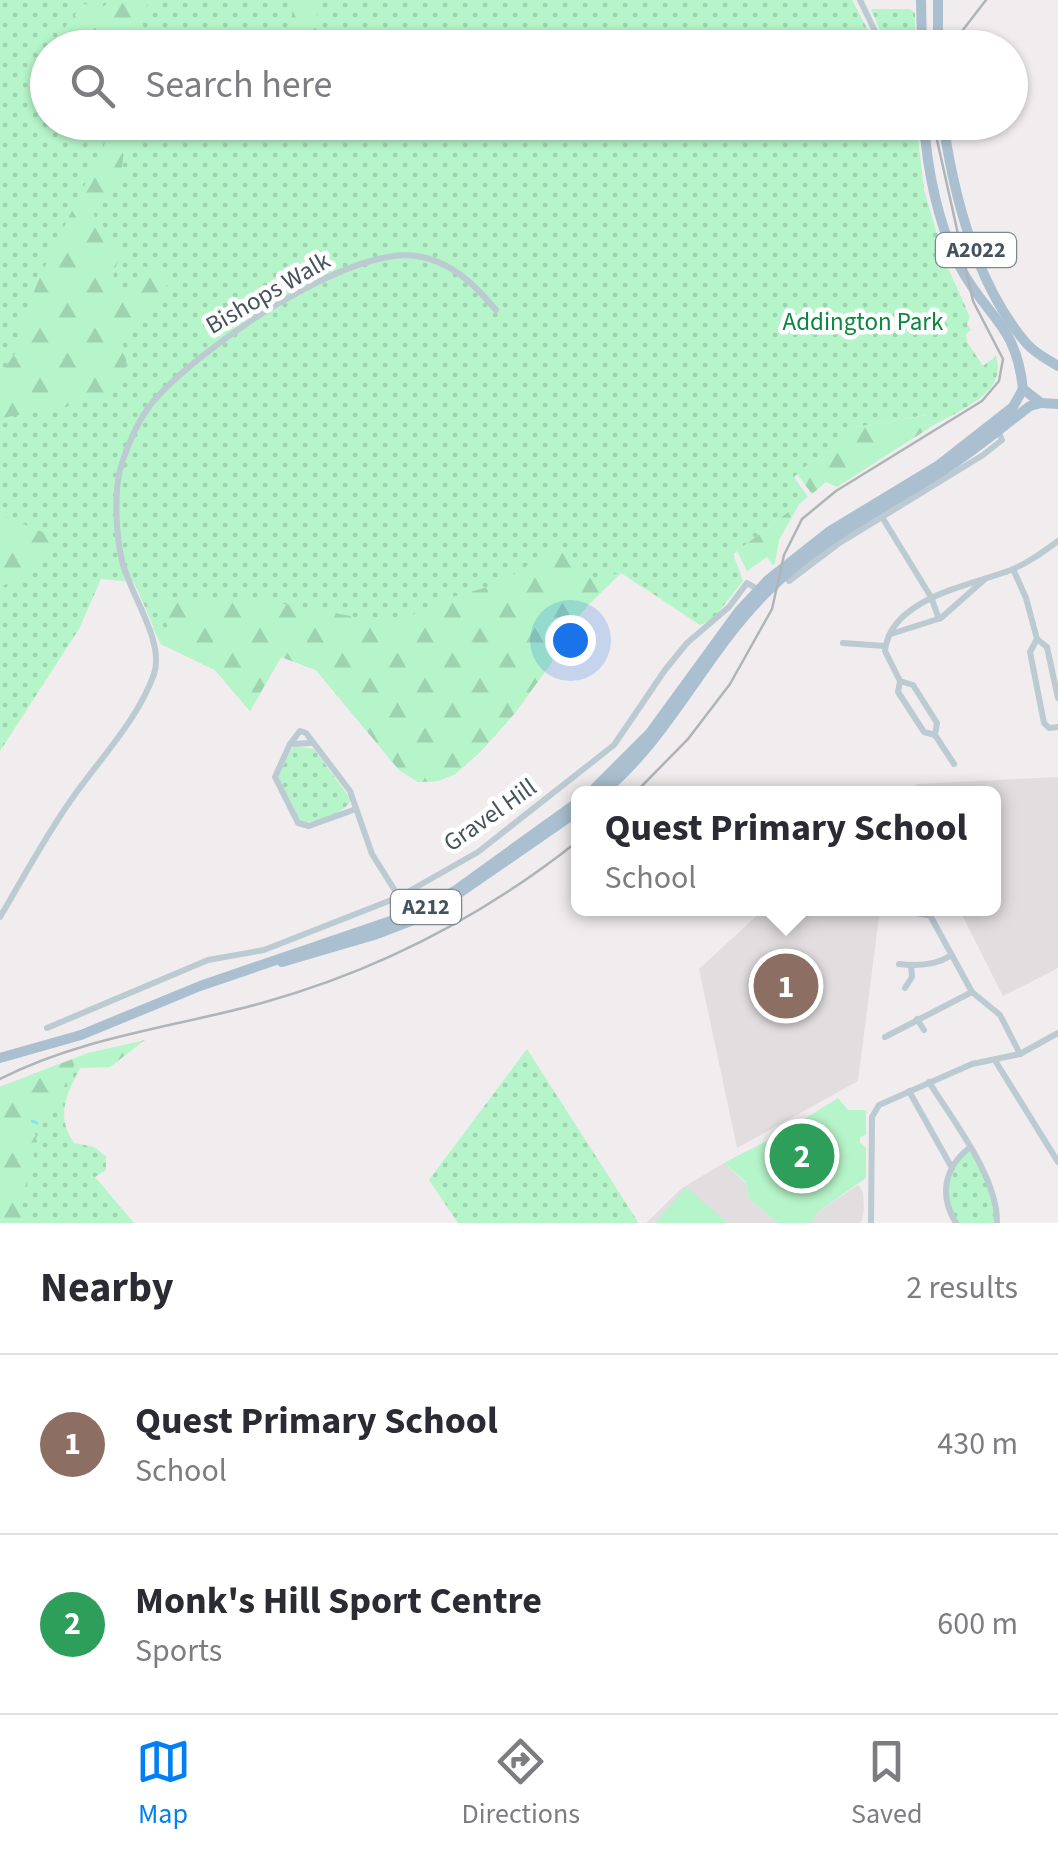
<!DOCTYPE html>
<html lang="en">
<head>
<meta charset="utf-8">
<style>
	:root { --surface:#fff; --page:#f2f2f3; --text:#2b2b33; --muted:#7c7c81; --line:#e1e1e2; --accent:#037ff4 }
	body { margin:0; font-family:"Source Sans 3",sans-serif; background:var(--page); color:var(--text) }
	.you { position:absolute; left:570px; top:640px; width:35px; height:35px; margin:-25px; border:8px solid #fff; border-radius:50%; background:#1a73e8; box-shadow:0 0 0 15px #1a73e833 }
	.badge { display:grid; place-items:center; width:65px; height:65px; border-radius:50%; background:var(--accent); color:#fff; font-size:32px; font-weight:700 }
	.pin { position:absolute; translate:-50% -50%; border:5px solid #fff; box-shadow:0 2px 10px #0006 }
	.popup { position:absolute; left:571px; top:786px; width:430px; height:130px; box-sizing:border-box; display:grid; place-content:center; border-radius:15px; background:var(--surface); filter:drop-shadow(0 2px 8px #0005); font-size:32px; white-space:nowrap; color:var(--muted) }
	.popup b { font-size:38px; color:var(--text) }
	.popup::after { content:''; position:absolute; left:50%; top:100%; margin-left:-20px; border:20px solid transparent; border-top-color:var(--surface) }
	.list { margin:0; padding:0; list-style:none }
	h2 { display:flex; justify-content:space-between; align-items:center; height:130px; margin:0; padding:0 40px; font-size:42px }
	h2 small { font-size:32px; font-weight:400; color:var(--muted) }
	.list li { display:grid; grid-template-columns:65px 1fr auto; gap:30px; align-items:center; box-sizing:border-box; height:180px; padding:0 40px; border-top:2px solid var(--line) }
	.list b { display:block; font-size:38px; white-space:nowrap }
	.list p { margin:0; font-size:32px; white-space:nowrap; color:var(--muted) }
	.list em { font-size:32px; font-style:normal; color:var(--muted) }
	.icon { flex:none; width:55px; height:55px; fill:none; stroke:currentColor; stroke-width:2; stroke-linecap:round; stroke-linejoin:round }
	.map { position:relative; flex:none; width:1058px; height:1223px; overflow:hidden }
	.search { position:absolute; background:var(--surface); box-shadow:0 2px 8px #0004; left:30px; right:30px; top:30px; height:110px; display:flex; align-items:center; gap:25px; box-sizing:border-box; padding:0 35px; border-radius:55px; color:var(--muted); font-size:38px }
	.sheet { height:490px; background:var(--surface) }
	nav { display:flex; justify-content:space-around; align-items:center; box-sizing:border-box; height:140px; border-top:2px solid var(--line); background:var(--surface); font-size:28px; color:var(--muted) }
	nav a { display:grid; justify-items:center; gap:5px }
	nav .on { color:var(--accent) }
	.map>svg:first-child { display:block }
	.education { fill:#e2dee0 }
	.grass { fill:url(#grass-dots) }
	.forest { fill:url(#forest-firs) }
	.pitch { fill:#b6f4c9 }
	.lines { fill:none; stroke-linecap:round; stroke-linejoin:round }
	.stream { stroke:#7ee6f6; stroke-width:2.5 }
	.minor { stroke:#bccad2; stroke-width:6 }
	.primary { stroke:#aac0d0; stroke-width:10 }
	.tram { stroke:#afb4b9; stroke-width:2.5 }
	.labels { text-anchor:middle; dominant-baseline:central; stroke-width:9; stroke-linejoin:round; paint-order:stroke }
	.shield { fill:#fff; stroke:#7c878e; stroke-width:2.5 }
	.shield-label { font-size:22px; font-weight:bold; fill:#44535d }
	.street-label { font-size:25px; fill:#44535d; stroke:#fff }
	.park-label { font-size:25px; fill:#0c8740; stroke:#fff }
</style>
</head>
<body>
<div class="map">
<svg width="1058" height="1223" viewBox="0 0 1058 1223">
	<defs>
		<pattern id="grass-dots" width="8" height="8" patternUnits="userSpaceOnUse" patternTransform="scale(2.5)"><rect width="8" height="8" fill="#b6f4c9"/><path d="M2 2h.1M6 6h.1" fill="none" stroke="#9ed3af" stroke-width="1.8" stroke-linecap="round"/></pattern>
		<pattern id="forest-firs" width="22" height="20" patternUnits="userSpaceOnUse" patternTransform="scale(2.5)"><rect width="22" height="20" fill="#b6f4c9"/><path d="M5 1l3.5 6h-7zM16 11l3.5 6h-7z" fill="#9ed3af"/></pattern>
	</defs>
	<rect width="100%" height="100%" fill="#f1edee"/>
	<!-- education -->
	<g class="education">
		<path d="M1058,777V968L1003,996L959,909L994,908V794L909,793L910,790L917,784Z"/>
		<path d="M764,909H880L858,1081L737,1148L699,969Z"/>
		<path d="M724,1163L746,1183L748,1198L778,1223H646L682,1188Z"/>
		<path d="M858,1185L863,1192L864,1209L861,1223H810L819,1211Z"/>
	</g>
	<!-- grass -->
	<g class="grass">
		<path d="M0,0H852L877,47L48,48V122L913,123L917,130L924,190L945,261L970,317L967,324L971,330L966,334L967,342L983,366L996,356C1008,393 961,409 934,425L926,415L857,427L834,450L818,456L794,477L808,497L733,554L743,581L713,619L700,625L621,573L588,605L572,625L550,665L514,714L480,752L455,774L438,781L418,782L399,770L316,670L281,657L250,711L215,670L161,644L134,582L101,579L79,629L0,751Z"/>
		<path d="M871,9H910L915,13V47H887Z"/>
		<path d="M296,746L314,749L349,797L350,802C342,814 314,825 300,821L278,777L292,748Z"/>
		<path d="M527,1049L638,1222L637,1223H458L429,1180Z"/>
		<path d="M72,1059L80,1068C67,1094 55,1115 74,1143L94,1147L106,1156V1170L95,1177L134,1223H0V1087Z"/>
		<path d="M969,1148L985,1174L997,1223H956C942,1190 945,1175 969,1148Z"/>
	</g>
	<!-- forest -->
	<g class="forest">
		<path d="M111,0H147V6L114,47H64L62,31L83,4L104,6Z"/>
		<path d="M295,0H316L318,34L322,47H270L289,29Z"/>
		<path d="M115,123H149L124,150L122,167L104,201L95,208L94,215L121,248L113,278L117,286L132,289L144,266L165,276L169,282L151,311L122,339C123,347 127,356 126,364C124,409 33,409 0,419V375L18,349L25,313L43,270Z"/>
		<path d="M927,415L934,425L837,487L826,482L812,494L797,474L818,456L834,450L857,427Z"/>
		<path d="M800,503L779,540L775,563L773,565L767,557L747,571L737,551Z"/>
		<path d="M0,517L9,518L59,539L41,561L0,588Z"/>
		<path d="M560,545C576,584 583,580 621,573L588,605L572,625L550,665L514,714L480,752L455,774L438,781L418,782L399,770L316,670L281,657L250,711L215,670L161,644L152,627L169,628L156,608L158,598L173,597L268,601L394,624L442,600L498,584Z"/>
		<path d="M145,1040L110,1067L80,1068L75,1063L57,1102L33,1125L37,1142L21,1203L28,1218L11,1221L0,1217V1087L88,1053Z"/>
	</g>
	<!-- pitch -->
	<g class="pitch">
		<path d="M838,1098L848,1110H866V1135L860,1137V1143L866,1148V1178L819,1211L810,1223H778L748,1198L746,1182L724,1163L782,1133Z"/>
		<path d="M686,1187L728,1223H655Z"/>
	</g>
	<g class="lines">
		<!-- stream -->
		<path class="stream" d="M32,1121L37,1123"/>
		<!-- minor -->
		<g class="minor">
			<path d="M860,0L883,48"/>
			<path d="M882,517L931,597L939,619"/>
			<path d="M1013,569L1026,598L1037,639L1047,647L1058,698"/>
			<path d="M789,581L838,544L983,455L1002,440L998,431"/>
			<path d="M891,634L941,618L985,579"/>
			<path d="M1037,639L1030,652L1044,723L1049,728L1058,727"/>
			<path d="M843,643L885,646"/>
			<path d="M900,681L913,685L937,723L935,735L924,732L898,692L900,681L885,651C890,598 972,585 1011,570C1028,563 1043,552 1058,541"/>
			<path d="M935,735L954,764"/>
			<path d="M312,743L290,744L275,777L298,823L309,826L356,809"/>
			<path d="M290,744L300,731L306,733L350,791L372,854L399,897"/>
			<path d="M926,908L972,992L1000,1015L1020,1054"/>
			<path d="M904,911L927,915"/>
			<path d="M0,917C23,878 45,837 71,800C98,761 138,720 154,674C165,642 130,594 122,561C116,535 114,495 120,470C127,446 136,423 152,403C196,350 348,245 417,256C451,261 475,285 496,310"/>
			<path d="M899,964C916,966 936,965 950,956"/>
			<path d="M905,988L912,977L911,965"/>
			<path d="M917,1019L924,1030"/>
			<path d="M47,1028L208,960L264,950L399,897L478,852L614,745L665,670L687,643L729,607L747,583L759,590"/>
			<path d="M885,1037L972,992"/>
			<path d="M996,1062L1058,1162"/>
			<path d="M929,1082C953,1121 998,1177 997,1223"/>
			<path d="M909,1091L952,1168"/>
			<path d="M871,1223L872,1117L879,1105L972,1064L1020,1054L1058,1033"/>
			<path d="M956,1223C939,1196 944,1168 969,1148"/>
		</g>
		<!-- primary -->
		<g class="primary">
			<path d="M921,0L922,48"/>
			<path d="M938,48V0"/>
			<path d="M924,122C927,169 938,225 960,267C987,318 1016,323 1023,389L1041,403L1058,404"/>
			<path d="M943,122C954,197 976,285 1027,344C1036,354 1047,359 1058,366"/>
			<path d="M589,794L650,733L739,611L768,580L830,531L939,465L1013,407L1023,389"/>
			<path d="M601,794C672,735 704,654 767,592C818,541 883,509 944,470C974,451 1001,428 1030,406L1041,403"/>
			<path d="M282,962L374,935L429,914L578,811"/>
			<path d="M0,1058L81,1035L200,986L417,912L456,890L578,802"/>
		</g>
		<!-- tram -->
		<g class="tram">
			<path d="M949,48L986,0"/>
			<path d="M634,794L688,739L730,684L772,609L784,555L802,519L836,491L982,401L999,381L1003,359L973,301L933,122"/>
			<path d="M0,1079C82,1037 175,1027 262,1003C377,971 485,915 578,841"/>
		</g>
	</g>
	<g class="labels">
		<!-- shield labels -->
		<g class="shield">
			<rect x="936" y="233" width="80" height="34" rx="8"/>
			<rect x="391" y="890" width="70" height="34" rx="8"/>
		</g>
		<g class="shield-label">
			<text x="976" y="250">A2022</text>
			<text x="426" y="907">A212</text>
		</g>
		<!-- street labels -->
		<g class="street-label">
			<text transform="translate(268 293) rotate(-30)">Bishops Walk</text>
			<text transform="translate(490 815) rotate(-35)">Gravel Hill</text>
		</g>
		<!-- park labels -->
		<g class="park-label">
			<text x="863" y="322">Addington Park</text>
		</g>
	</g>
</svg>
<div class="you"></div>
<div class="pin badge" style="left:786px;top:986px;background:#8d6e63">1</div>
<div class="popup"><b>Quest Primary School</b>School</div>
<div class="pin badge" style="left:802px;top:1156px;background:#2e9e5b">2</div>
<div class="search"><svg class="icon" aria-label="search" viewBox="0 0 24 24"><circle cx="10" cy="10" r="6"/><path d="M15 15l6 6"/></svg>Search here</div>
</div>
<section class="sheet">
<h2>Nearby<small>2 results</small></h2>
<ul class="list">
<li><span class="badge" style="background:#8d6e63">1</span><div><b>Quest Primary School</b><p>School</p></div><em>430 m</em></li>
<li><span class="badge" style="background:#2e9e5b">2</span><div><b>Monk's Hill Sport Centre</b><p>Sports</p></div><em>600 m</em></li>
</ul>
</section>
<nav>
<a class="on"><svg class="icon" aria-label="map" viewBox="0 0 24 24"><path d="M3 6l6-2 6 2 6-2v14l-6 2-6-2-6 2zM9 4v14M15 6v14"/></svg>Map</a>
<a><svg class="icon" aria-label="directions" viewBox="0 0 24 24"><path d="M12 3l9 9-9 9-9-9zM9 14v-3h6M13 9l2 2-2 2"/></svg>Directions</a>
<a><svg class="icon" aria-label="saved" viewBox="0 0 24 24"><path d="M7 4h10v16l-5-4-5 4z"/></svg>Saved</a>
</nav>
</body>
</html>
